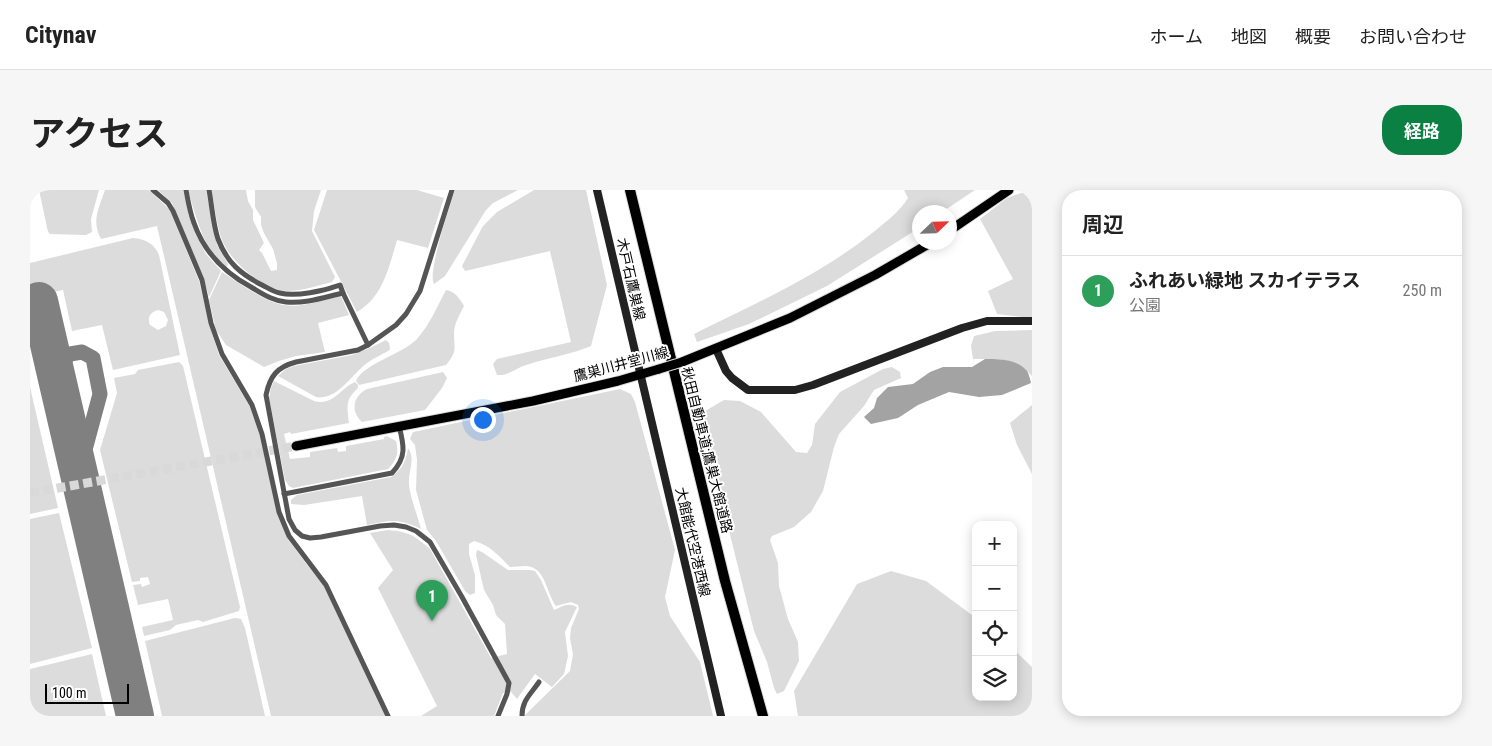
<!DOCTYPE html>
<html lang="ja">
<head>
<meta charset="utf-8">
<style>
	:root { --surface:#fff; --page:#f6f6f6; --text:#222; --muted:#767676; --line:#e0e0e0; --accent:#0b8043 }
	body { margin:0; font-family:"Roboto Condensed","Noto Sans JP",sans-serif; background:var(--page); color:var(--text) }
	.controls { position:absolute; right:15px; bottom:15px; display:grid; overflow:hidden; border-radius:10px; box-shadow:0 2px 12px #0003 }
	.controls button { width:45px; height:45px; display:grid; place-items:center; padding:0; border:0; border-bottom:1px solid var(--line); background:var(--surface); color:var(--text); font:25px sans-serif }
	.compass { position:absolute; left:882px; top:15px; width:45px; height:45px; border-radius:50%; background:var(--surface); box-shadow:0 2px 12px #0003; rotate:67deg }
	.scale { position:absolute; left:15px; bottom:12px; width:84px; box-sizing:border-box; padding-left:5px; border:2px solid #000; border-top:0; font-size:14px; line-height:18px; white-space:nowrap; color:#000; -webkit-text-stroke:4px #fff; paint-order:stroke }
	.you { position:absolute; left:452px; top:229px; width:18px; height:18px; margin:-12px; border:4px solid #fff; border-radius:50%; background:#1a73e8; box-shadow:0 0 0 8px #1a73e833 }
	.badge { display:grid; place-items:center; width:32px; height:32px; border-radius:50%; background:var(--accent); color:#fff; font-size:16px; font-weight:700 }
	.pin { position:absolute; translate:-50% -41px; filter:drop-shadow(0 1px 2px #0008) }
	.pin::after { content:''; position:absolute; top:26px; width:18px; height:15px; background:inherit; clip-path:polygon(0 0,100% 0,50% 100%) }
	.list { margin:0; padding:0; list-style:none }
	h2 { display:flex; justify-content:space-between; align-items:center; height:65px; margin:0; padding:0 20px; font-size:21px }
	h2 small { font-size:16px; font-weight:400; color:var(--muted) }
	.list li { display:grid; grid-template-columns:32px 1fr auto; gap:15px; align-items:center; box-sizing:border-box; height:70px; padding:0 20px; border-top:1px solid var(--line) }
	.list b { display:block; font-size:19px; white-space:nowrap }
	.list p { margin:0; font-size:16px; white-space:nowrap; color:var(--muted) }
	.list em { font-size:16px; font-style:normal; color:var(--muted) }
	.icon { flex:none; width:28px; height:28px; fill:none; stroke:currentColor; stroke-width:2; stroke-linecap:round; stroke-linejoin:round }
	.map { position:relative; flex:none; width:1002px; height:526px; overflow:hidden; border-radius:20px }
	header { display:flex; align-items:center; gap:30px; box-sizing:border-box; height:70px; padding:0 25px; background:var(--surface); border-bottom:1px solid var(--line) }
	header strong { font-size:24px }
	nav { display:flex; gap:28px; margin-inline-start:auto; font-size:18px }
	.intro { display:flex; align-items:center; justify-content:space-between; box-sizing:border-box; height:120px; padding:0 30px }
	h1 { margin:0; font-size:35px }
	.button { padding:12px 22px; border-radius:20px; background:var(--accent); color:#fff; font-size:18px; font-weight:700 }
	main { display:flex; gap:30px; padding:0 30px }
	aside { flex:1; background:var(--surface); border-radius:20px; box-shadow:0 2px 12px #0003 }
	.map>svg:first-child { display:block }
	.green { fill:#dcdcdc; fill-rule:evenodd }
	.water { fill:#a3a3a3 }
	.lines { fill:none; stroke-linecap:round; stroke-linejoin:round }
	.taxiway { stroke:#808080; stroke-width:15 }
	.runway { stroke:#808080; stroke-width:38 }
	.primary-tunnel { stroke:#d9d9d9; stroke-width:9; stroke-dasharray:9 4.5; stroke-linecap:butt }
	.primary-casing { stroke:#dbdbdb; stroke-width:11 }
	.highway-casing { stroke:#dbdbdb; stroke-width:12 }
	.street { stroke:#555; stroke-width:5 }
	.secondary { stroke:#222; stroke-width:8 }
	.primary { stroke:#000; stroke-width:9 }
	.highway { stroke:#000; stroke-width:10 }
	.primary-bridge-casing { stroke:#dbdbdb; stroke-width:11; stroke-linecap:butt }
	.primary-bridge { stroke:#000; stroke-width:9 }
	.labels { text-anchor:middle; dominant-baseline:central; stroke-width:4; stroke-linejoin:round; paint-order:stroke }
	.street-label { font-size:14px; fill:#000; stroke:#fff }
</style>
</head>
<body>
<header>
<strong>Citynav</strong>
<nav><a>ホーム</a><a>地図</a><a>概要</a><a>お問い合わせ</a></nav>
</header>
<div class="intro"><h1>アクセス</h1><a class="button">経路</a></div>
<main>
<div class="map">
<svg width="1002" height="526" viewBox="0 0 1002 526">
	<rect width="100%" height="100%" fill="#fff"/>
	<!-- green -->
	<g class="green">
		<path d="M9,0H69L61,29L62,42L56,45L20,44L18,42Z"/>
		<path d="M75,0H119L140,20L169,91L181,140L189,165L220,217L230,245L258,349L277,375L293,394L312,432L356,526H241L127,36L71,49C61,31 69,18 75,0Z"/>
		<path d="M128,0H153L165,43L176,64L191,81L179,107L174,89L142,13Z"/>
		<path d="M158,0H176L187,55L198,74L197,77C176,69 164,20 158,0Z"/>
		<path d="M181,0H216L218,11L223,20V30L234,53L229,60L232,63L241,81L247,80V73L243,59L234,43L231,35V27L225,17V0H291L284,21L282,41L305,87L302,92C287,96 272,101 256,101C233,100 200,71 192,50C186,34 185,16 181,0Z"/>
		<path d="M297,0H387L414,8L398,58L367,50C359,77 353,107 327,122L284,40Z"/>
		<path d="M425,0H488L463,13L456,20L415,86L404,94C397,83 420,16 425,0Z"/>
		<path d="M504,0H556L577,95L561,156C540,165 517,168 496,175C486,178 478,186 467,185L463,174L467,169L541,152L520,61L435,81L432,76L453,36L467,22Z"/>
		<path d="M874,0H945L912,22H889V38L797,96L719,134L667,152L664,144C727,113 792,84 846,40C858,30 869,22 878,8Z"/>
		<path d="M994,2L1002,12V128L967,124L958,101L983,89L950,29L977,8Z"/>
		<path d="M103,48C115,49 124,53 129,65L150,165L83,180L72,135L42,141L33,100L0,107V73ZM128,120L134,122L138,130L136,136L128,140L120,135C117,128 120,122 128,120Z"/>
		<path d="M192,82C208,92 236,113 254,115C273,118 293,110 311,106L319,125L288,133L295,162L266,166L249,171L234,177L196,155L186,140L179,110Z"/>
		<path d="M416,100C425,101 430,109 434,116C430,124 425,132 424,142C424,158 428,161 416,175L329,195L326,191C333,174 372,164 386,150C399,136 407,117 416,100Z"/>
		<path d="M1002,140V186L998,182L971,169H943L941,156L944,146L965,141Z"/>
		<path d="M356,150L359,153L360,159L358,161C351,165 344,168 337,173C322,184 307,211 286,207L248,186L256,179L264,176L322,165L340,158Z"/>
		<path d="M149,172L153,176L210,417L209,421L173,432L168,430L146,435L140,440L114,446L112,437L143,430L138,409L108,415L103,395L111,394L112,397L120,394L118,387L110,388V391L102,392L70,260L87,203L84,188L105,184L108,180Z"/>
		<path d="M862,177L870,182L871,188L844,200L834,216L809,244L804,257L793,301L781,322L764,337L742,346L740,350L748,373L749,396L758,429L768,452L769,471L754,501L747,504L744,498L737,472L724,441L670,224L694,210L710,211L731,222L766,262L777,263L782,255L785,234L810,202L853,179Z"/>
		<path d="M413,182L417,188L412,198L395,220L332,232C320,221 323,206 337,199Z"/>
		<path d="M244,191L284,211C304,216 309,199 325,192L328,195V198C315,210 317,216 319,233L261,244L260,242L254,244L260,269L280,267V262L307,258L308,262L316,261V256L354,249V247L357,246L366,251C369,263 367,270 358,279L263,298L259,296L255,290L239,208L241,198Z"/>
		<path d="M0,197L28,318L0,324Z"/>
		<path d="M590,199L601,204L605,212L645,360L635,407L640,426L670,472L683,526H494L540,481L543,464L540,448L541,438L549,419L548,415L541,412L526,416C516,403 516,377 496,376C491,376 485,377 480,377C469,366 460,355 444,351L439,354V364L445,385V403L440,405L435,401L406,351L397,340L386,300L387,270L385,255L380,249L383,242Z"/>
		<path d="M1002,215V284L987,255L980,233Z"/>
		<path d="M378,258C386,268 378,282 379,293C379,304 388,327 391,339C368,328 361,330 337,335L332,306L274,315L261,314V310L267,305L361,287C372,280 376,271 378,258Z"/>
		<path d="M29,323L62,458L0,474V329Z"/>
		<path d="M358,340C379,342 384,345 400,359L461,468L477,464L475,434L466,425L463,415L454,400L446,365L447,360L452,362L478,380H500L505,381L511,390L524,420C532,416 538,412 547,417L535,442L538,466L534,484L522,497L505,484L487,509L481,502L473,503L464,526H391L407,516L348,398L363,380L340,343Z"/>
		<path d="M861,381L896,391L946,428V507H983V459L1002,477V526H768L764,501L827,394Z"/>
		<path d="M205,428L211,429L215,438L235,526H132L115,451Z"/>
		<path d="M62,464L76,526H0V479Z"/>
	</g>
	<!-- water -->
	<path class="water" d="M955,169C969,169 987,169 997,181C999,184 1000,189 1001,193L972,205L949,207L919,202L888,215L868,228L841,234L834,227L844,218L847,208L858,197L883,194L900,182L913,177H942Z"/>
	<g class="lines">
		<!-- taxiway -->
		<path class="taxiway" d="M27,185L31,173L40,164L52,162L63,168L70,204L49,282"/>
		<!-- runway -->
		<path class="runway" d="M9,111L105,526"/>
		<!-- primary-tunnel -->
		<path class="primary-tunnel" d="M0,303L266,256"/>
		<defs>
			<g id="primary">
				<path d="M919,41L979,0"/>
				<path d="M652,172L760,128L845,85L902,52"/>
				<path d="M266,256L503,211L588,191L629,179"/>
			</g>
			<path id="highway" d="M600,0L695,391L733,526"/>
		</defs>
		<!-- primary casing -->
		<use href="#primary" class="primary-casing"/>
		<!-- highway casing -->
		<use href="#highway" class="highway-casing"/>
		<!-- street -->
		<g class="street">
			<path d="M123,0L138,13L143,21L172,90L181,133L192,164L222,215L232,244L249,322L259,346L296,395L358,526"/>
			<path d="M156,0C158,11 160,23 164,33C174,62 195,83 221,97C233,104 243,111 256,112C275,114 295,107 313,103L338,155"/>
			<path d="M179,0C182,16 183,34 188,49C197,73 211,84 232,95C238,98 244,102 250,103C266,107 294,101 310,95L313,103"/>
			<path d="M422,0L390,101L376,124L366,135L338,155L328,160L266,172C247,177 240,186 236,205L259,329L265,340L272,346L280,348L291,347L350,336L364,335L376,337L386,341L400,352L432,407L479,493L477,504L468,526"/>
			<path d="M254,304L362,283C377,267 374,255 369,236"/>
			<path d="M492,526C492,510 501,504 509,492"/>
		</g>
		<!-- secondary -->
		<g class="secondary">
			<path d="M567,0L691,526"/>
			<path d="M686,159L696,181L702,188L718,200H765L783,195L932,138L957,131H1002"/>
		</g>
		<!-- primary -->
		<use href="#primary" class="primary"/>
		<!-- highway -->
		<use href="#highway" class="highway"/>
		<defs>
			<path id="primary-bridge" d="M629,179L652,172"/>
		</defs>
		<!-- primary-bridge casing -->
		<use href="#primary-bridge" class="primary-bridge-casing"/>
		<!-- primary-bridge -->
		<use href="#primary-bridge" class="primary-bridge"/>
	</g>
	<g class="labels">
		<!-- street labels -->
		<g class="street-label">
			<text transform="translate(601 89) rotate(77)">木戸石鷹巣線</text>
			<text transform="translate(591 174) rotate(-15)">鷹巣川井堂川線</text>
			<text transform="translate(677 260) rotate(76)">秋田自動車道;鷹巣大館道路</text>
			<text transform="translate(663 352) rotate(77)">大館能代空港西線</text>
		</g>
	</g>
</svg>
<div class="controls">
<button>+</button>
<button>−</button>
<button><svg class="icon" aria-label="locate" viewBox="0 0 24 24"><circle cx="12" cy="12" r="6"/><path d="M12 2v4M12 18v4M2 12h4M18 12h4"/></svg></button>
<button><svg class="icon" aria-label="layers" viewBox="0 0 24 24"><path d="M12 4l9 5-9 5-9-5zM3 14l9 5 9-5"/></svg></button>
</div>
<svg class="compass" viewBox="-18 -18 36 36"><path d="M0-13l5 13h-10z" fill="#e53935"/><path d="M0 13l5-13h-10z" fill="#767676"/></svg>
<div class="scale">100 m</div>
<div class="you"></div>
<div class="pin badge" style="left:402px;top:431px;background:#2e9e5b">1</div>
</div>
<aside>
<h2>周辺<small></small></h2>
<ul class="list">
<li><span class="badge" style="background:#2e9e5b">1</span><div><b>ふれあい緑地 スカイテラス</b><p>公園</p></div><em>250 m</em></li>
</ul>
</aside>
</main>
</body>
</html>
